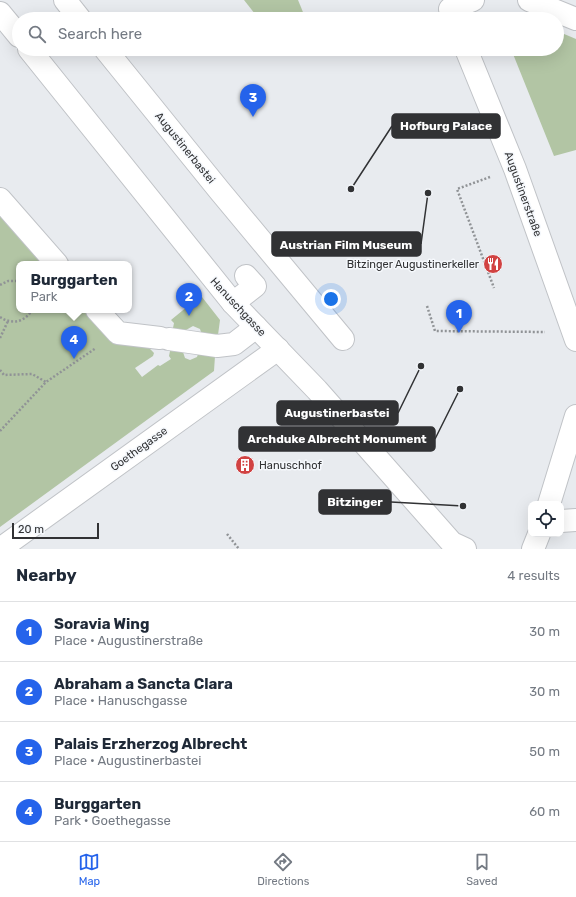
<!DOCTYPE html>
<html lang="en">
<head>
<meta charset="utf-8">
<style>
	:root { --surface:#fff; --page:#f6f6f7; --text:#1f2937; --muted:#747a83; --line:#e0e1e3; --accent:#2563eb }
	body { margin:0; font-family:Rubik,sans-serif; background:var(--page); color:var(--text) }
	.controls { position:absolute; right:12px; bottom:12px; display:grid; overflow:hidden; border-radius:8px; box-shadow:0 4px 16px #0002 }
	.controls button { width:36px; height:36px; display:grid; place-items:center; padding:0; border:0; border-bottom:1px solid var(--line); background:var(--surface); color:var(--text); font:20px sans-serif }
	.scale { position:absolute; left:12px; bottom:10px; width:87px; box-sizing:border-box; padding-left:4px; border:2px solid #313234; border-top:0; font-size:11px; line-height:14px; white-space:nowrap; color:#313234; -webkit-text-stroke:3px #f5f8fc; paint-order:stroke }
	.you { position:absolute; left:331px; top:299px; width:14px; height:14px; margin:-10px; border:3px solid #fff; border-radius:50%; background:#1a73e8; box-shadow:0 0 0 6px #1a73e833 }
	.badge { display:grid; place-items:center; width:26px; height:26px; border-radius:50%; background:var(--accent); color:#fff; font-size:13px; font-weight:700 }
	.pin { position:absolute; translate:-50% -33px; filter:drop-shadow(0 1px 2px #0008) }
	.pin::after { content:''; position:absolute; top:21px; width:14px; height:12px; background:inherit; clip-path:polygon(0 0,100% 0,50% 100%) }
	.popup { position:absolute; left:16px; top:261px; width:116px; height:52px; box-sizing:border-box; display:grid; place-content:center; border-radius:8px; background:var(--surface); filter:drop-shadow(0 1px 3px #0005); font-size:13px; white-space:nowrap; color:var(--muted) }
	.popup b { font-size:15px; color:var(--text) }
	.popup::after { content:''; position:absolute; left:50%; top:100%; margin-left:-8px; border:8px solid transparent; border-top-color:var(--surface) }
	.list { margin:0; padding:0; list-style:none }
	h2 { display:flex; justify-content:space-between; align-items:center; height:52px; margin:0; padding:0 16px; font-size:17px }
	h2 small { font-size:13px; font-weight:400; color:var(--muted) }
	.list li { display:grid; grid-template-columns:26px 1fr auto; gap:12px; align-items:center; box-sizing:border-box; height:60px; padding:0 16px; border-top:1px solid var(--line) }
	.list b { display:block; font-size:15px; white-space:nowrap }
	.list p { margin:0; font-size:13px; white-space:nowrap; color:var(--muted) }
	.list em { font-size:13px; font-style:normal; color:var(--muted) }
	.icon { flex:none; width:22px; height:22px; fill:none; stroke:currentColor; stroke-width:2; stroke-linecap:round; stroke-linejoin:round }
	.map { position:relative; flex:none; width:576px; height:549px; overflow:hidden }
	.search { position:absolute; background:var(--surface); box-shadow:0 4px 16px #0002; left:12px; right:12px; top:12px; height:44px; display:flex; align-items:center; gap:10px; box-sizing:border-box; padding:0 14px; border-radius:22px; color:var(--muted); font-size:15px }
	.sheet { height:292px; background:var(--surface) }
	nav { display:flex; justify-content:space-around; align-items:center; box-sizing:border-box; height:56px; border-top:1px solid var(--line); background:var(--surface); font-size:11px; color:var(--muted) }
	nav a { display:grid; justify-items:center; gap:2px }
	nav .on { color:var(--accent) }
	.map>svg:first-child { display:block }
	.green { fill:#b2c5a4 }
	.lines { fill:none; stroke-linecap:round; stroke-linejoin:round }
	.minor-casing { stroke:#c0c3c7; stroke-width:24 }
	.path { stroke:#909396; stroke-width:2.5; stroke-dasharray:2 2; stroke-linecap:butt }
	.minor { stroke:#fff; stroke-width:22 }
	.labels { text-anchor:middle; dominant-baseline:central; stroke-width:3; stroke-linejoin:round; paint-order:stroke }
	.street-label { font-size:11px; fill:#313234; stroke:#f5f8fc }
	.poi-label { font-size:11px; fill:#313234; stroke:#f5f8fc; text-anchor:end }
	.leader { fill:none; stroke:#313234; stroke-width:1.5 }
	.callout-dot { fill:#313234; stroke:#f5f8fc; stroke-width:1.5 }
	.callout { fill:#313234; stroke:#313234; stroke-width:1.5 }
	.callout-label { font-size:12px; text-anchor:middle; font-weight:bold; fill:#fff }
</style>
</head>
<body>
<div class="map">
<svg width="576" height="549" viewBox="0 0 576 549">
	<rect width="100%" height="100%" fill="#e8ebef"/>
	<!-- green -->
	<g class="green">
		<path d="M244,0H298L305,17L302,19H259Z"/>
		<path d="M557,31L576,39V150L554,156L511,49H557Z"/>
		<path d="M0,192L68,264H19V310H112L154,353L153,356L135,368L142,377L158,365L160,366L171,359L169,356L170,351L183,352L185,358L190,360L197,357L198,354L215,356L214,371L0,527Z"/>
		<path d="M199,297H202L220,320L218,335L201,332L200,329L193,326L186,330L173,328L174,323L171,320Z"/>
	</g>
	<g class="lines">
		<defs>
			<g id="minor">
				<path d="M65,0L80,19"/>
				<path d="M529,0L576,19"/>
				<path d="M450,9L473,0"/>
				<path d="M0,13L19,36"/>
				<path d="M29,49L233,303L317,390L452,543L465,549"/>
				<path d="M105,49L219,190L343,339"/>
				<path d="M466,49L515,169L576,340"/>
				<path d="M0,199L57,264"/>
				<path d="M233,303L255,286L246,276"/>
				<path d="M97,310L118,333L160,338"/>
				<path d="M169,339L217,346L234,344L256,327"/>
				<path d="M549,504L576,416"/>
				<path d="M561,521L576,520"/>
				<path d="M0,549L278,349"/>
				<path d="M533,549L539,534"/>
			</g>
		</defs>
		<!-- minor casing -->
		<use href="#minor" class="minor-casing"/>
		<!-- path -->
		<g class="path">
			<path d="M490,177L457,189L494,288"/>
			<path d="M0,285L8,281H19"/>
			<path d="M427,306L435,331L545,332"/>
			<path d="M0,317C12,325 25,322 32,310"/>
			<path d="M0,338L8,321"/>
			<path d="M0,370L4,375L32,374L46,382"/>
			<path d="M0,431L46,382L96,348"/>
			<path d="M227,534L239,549"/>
		</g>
		<!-- minor -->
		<use href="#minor" class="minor"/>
	</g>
	<!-- icons -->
	<defs>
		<symbol id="restaurant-disc" viewBox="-11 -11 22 22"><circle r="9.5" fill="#d14242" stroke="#f5f8fc"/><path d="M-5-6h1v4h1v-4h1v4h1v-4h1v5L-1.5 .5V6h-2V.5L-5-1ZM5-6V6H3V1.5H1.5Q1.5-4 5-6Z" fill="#fff"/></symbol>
		<symbol id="building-disc" viewBox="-11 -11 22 22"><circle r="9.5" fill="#d14242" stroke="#f5f8fc"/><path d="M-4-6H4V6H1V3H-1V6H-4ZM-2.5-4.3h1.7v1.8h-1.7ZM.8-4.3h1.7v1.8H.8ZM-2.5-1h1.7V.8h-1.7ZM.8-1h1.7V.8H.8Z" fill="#fff"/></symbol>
	</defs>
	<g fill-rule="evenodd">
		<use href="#restaurant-disc" x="482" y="253" width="22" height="22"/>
		<use href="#building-disc" x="234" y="454" width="22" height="22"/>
	</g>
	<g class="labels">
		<!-- street labels -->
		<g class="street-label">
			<text transform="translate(185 148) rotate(51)">Augustinerbastei</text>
			<text transform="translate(523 194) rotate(70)">Augustinerstraße</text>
			<text transform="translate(238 307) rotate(47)">Hanuschgasse</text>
			<text transform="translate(139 449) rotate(-36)">Goethegasse</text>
		</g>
		<!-- poi labels -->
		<g class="poi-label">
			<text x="479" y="264">Bitzinger Augustinerkeller</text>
			<text x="259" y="465" text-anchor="start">Hanuschhof</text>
		</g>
	</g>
	<!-- callouts -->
	<path class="leader" d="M351 189L392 126M428 193L421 244M421 366L398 413M460 389L435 439M463 506L391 502"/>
	<g class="callout-dot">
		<circle cx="351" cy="189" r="4"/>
		<circle cx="428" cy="193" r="4"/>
		<circle cx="421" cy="366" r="4"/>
		<circle cx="460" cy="389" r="4"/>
		<circle cx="463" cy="506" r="4"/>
	</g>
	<g class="callout">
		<rect x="392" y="114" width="108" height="24" rx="4"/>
		<rect x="272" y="232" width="149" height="24" rx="4"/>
		<rect x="277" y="401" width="121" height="24" rx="4"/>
		<rect x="239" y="427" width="196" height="24" rx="4"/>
		<rect x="319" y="490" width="72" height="24" rx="4"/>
	</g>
	<g class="callout-label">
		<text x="446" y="130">Hofburg Palace</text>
		<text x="346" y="249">Austrian Film Museum</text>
		<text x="337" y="417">Augustinerbastei</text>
		<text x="337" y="443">Archduke Albrecht Monument</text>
		<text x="355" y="506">Bitzinger</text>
	</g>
</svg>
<div class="controls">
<button><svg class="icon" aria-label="locate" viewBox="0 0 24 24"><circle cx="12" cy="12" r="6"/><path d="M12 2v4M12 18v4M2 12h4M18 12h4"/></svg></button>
</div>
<div class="scale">20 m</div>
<div class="you"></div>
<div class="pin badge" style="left:459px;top:333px">1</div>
<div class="pin badge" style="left:189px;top:316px">2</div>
<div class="pin badge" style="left:253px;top:117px">3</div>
<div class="pin badge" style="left:74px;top:359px">4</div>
<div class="popup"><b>Burggarten</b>Park</div>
<div class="search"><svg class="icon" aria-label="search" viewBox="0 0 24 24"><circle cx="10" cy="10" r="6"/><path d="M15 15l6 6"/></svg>Search here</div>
</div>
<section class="sheet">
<h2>Nearby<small>4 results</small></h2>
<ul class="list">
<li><span class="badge">1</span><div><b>Soravia Wing</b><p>Place · Augustinerstraße</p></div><em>30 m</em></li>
<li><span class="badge">2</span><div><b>Abraham a Sancta Clara</b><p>Place · Hanuschgasse</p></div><em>30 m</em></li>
<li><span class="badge">3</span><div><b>Palais Erzherzog Albrecht</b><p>Place · Augustinerbastei</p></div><em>50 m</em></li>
<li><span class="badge">4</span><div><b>Burggarten</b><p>Park · Goethegasse</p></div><em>60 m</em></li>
</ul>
</section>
<nav>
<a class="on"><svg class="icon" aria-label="map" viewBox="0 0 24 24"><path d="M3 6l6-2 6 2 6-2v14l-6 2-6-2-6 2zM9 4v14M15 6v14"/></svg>Map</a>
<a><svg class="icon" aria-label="directions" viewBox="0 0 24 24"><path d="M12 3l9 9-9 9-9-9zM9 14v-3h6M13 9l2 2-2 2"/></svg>Directions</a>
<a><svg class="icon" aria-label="saved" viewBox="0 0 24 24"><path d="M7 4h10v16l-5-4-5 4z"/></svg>Saved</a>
</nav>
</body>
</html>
